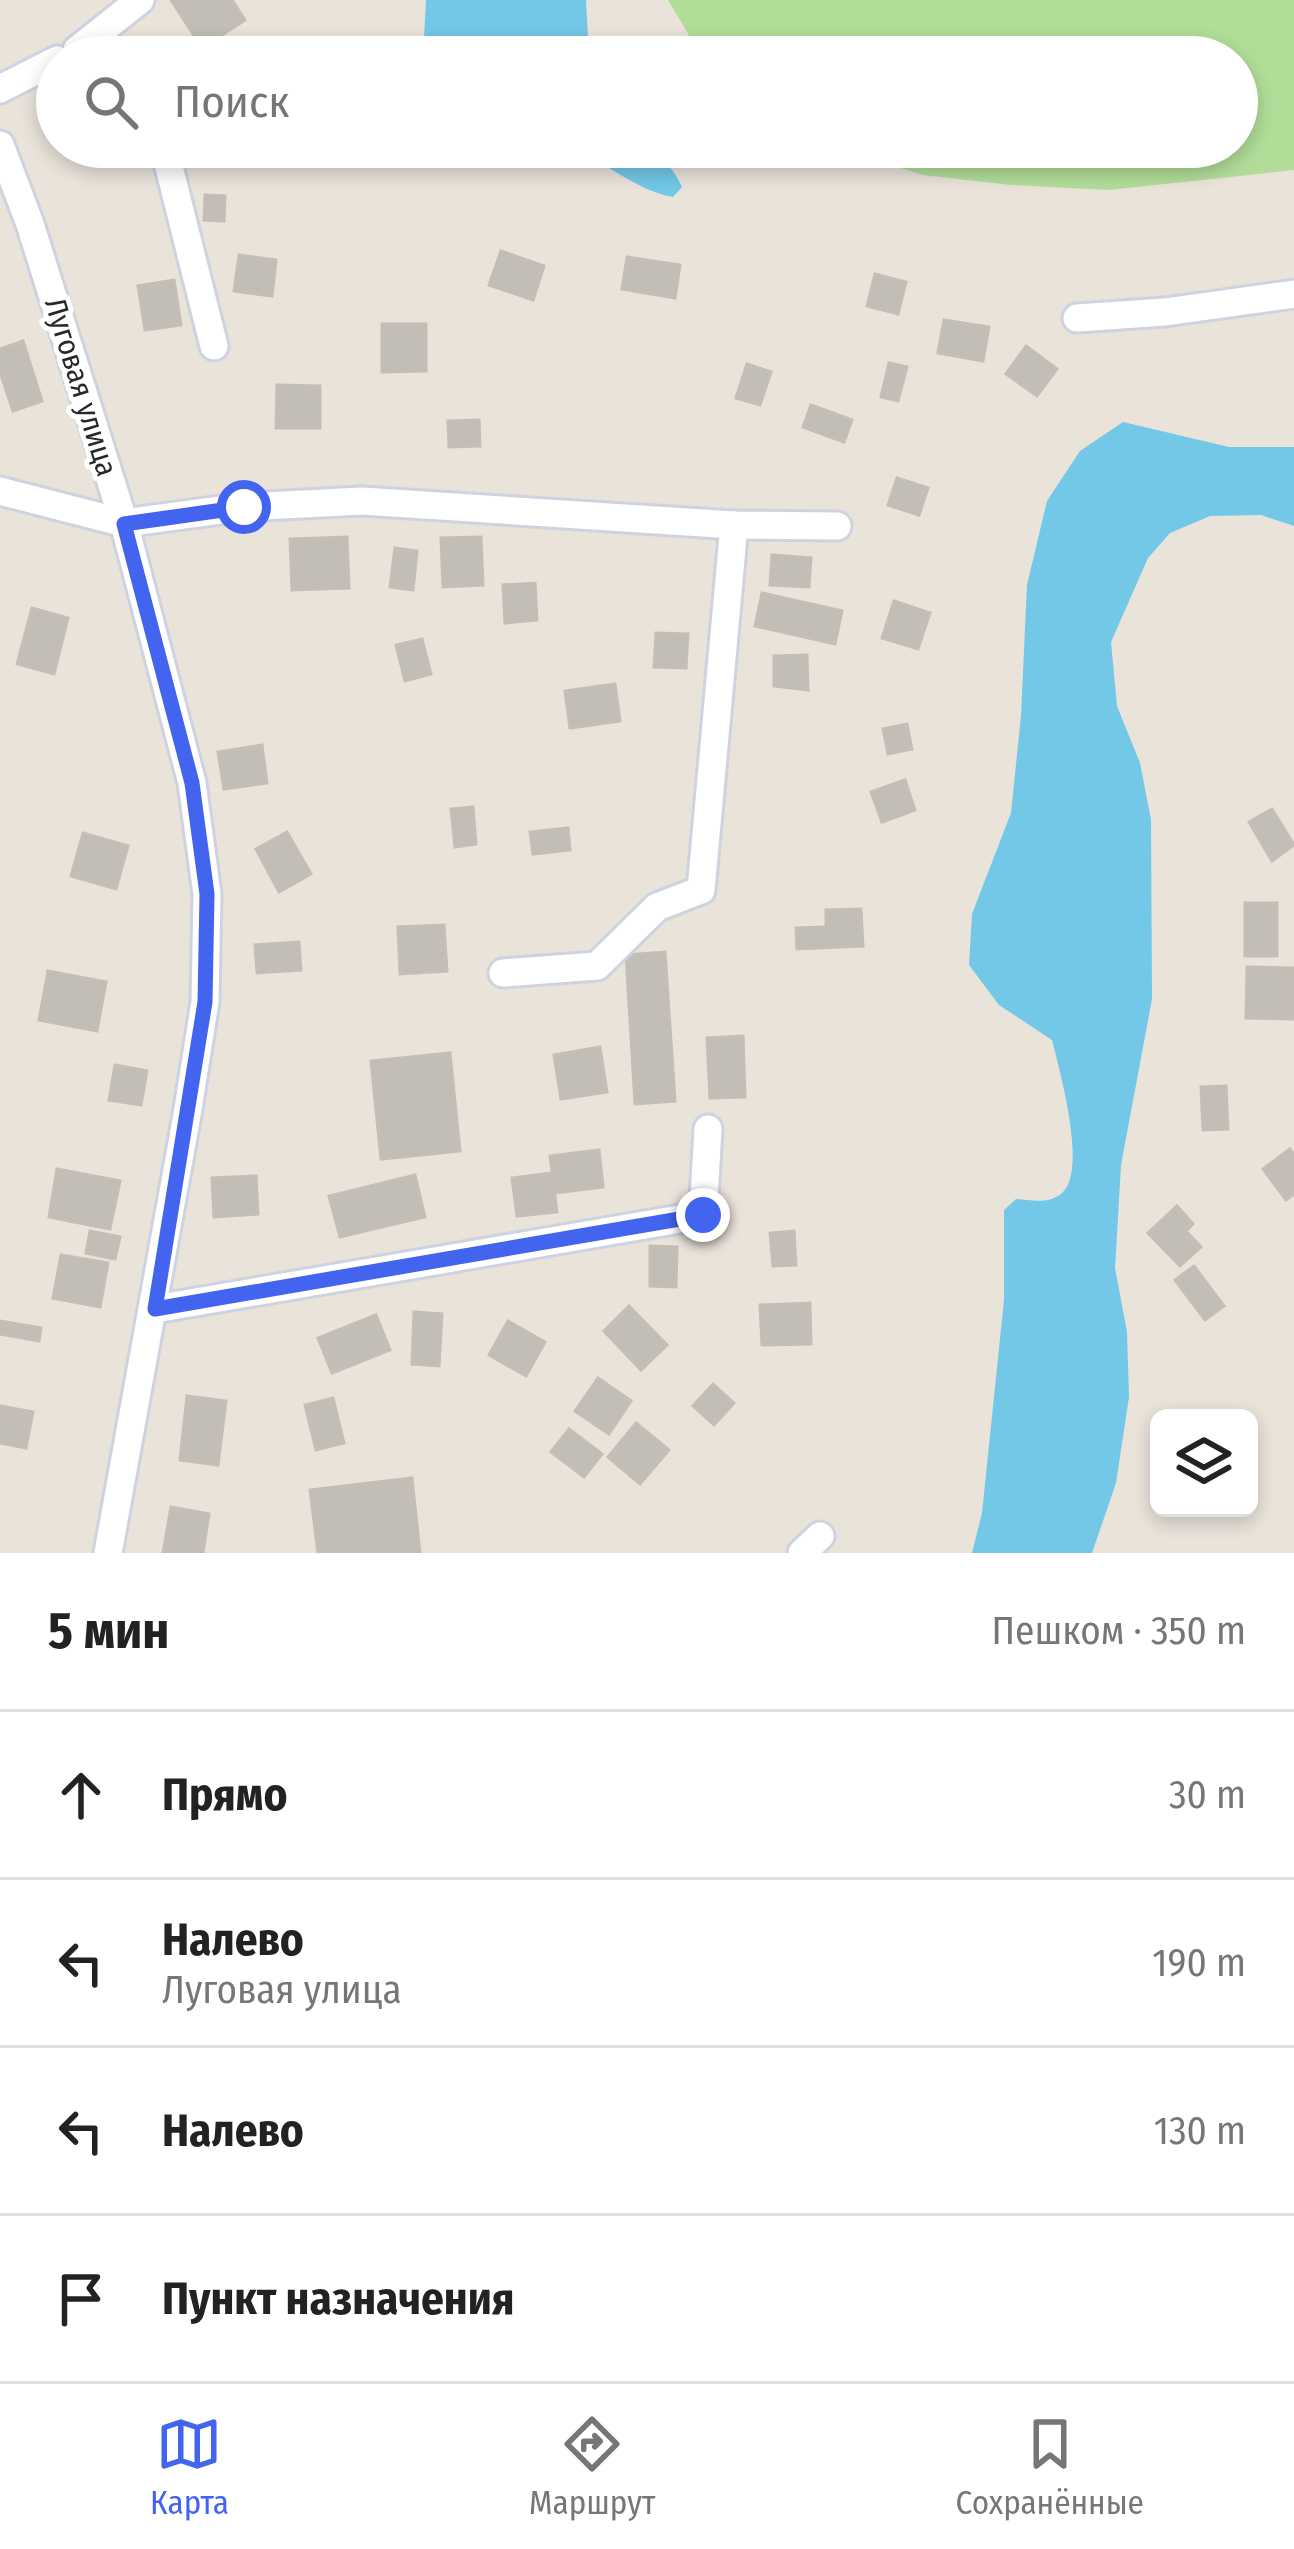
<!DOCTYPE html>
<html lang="ru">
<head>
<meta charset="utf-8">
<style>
	:root { --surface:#fff; --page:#f2f2f2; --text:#222; --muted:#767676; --line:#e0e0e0; --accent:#4364ee }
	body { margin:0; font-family:"Fira Sans Condensed",sans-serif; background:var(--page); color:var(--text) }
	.controls { position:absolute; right:36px; bottom:36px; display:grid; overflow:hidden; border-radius:18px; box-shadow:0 6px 18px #0003 }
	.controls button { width:108px; height:108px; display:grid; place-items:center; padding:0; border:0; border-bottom:3px solid var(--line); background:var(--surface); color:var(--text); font:60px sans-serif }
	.stop { position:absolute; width:36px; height:36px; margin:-27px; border:9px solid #4364ee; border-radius:50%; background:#fff }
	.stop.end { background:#4364ee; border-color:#fff; box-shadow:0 3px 12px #0008 }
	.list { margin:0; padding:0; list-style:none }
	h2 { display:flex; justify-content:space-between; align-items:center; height:156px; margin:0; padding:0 48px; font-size:51px }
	h2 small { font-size:39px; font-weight:400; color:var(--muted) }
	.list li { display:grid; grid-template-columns:78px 1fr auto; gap:36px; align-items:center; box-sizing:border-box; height:168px; padding:0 48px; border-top:3px solid var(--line) }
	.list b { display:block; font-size:45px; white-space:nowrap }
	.list p { margin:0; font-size:39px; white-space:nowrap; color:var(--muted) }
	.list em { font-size:39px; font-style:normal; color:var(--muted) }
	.icon { flex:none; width:66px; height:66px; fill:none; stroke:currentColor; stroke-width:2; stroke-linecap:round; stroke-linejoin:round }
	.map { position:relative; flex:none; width:1294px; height:1553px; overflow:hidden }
	.search { position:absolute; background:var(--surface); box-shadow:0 6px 18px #0003; left:36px; right:36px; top:36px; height:132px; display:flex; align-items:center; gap:30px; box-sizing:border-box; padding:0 42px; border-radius:66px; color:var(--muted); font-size:45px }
	.sheet { height:828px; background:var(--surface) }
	nav { display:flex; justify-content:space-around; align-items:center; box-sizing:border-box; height:168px; border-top:3px solid var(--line); background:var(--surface); font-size:33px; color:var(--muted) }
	nav a { display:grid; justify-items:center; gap:6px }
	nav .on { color:var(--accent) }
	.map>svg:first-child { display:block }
	.green { fill:#b1dd99 }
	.water { fill:#72c8e6 }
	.building { fill:#c2bdb6; stroke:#c4beb4; stroke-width:3 }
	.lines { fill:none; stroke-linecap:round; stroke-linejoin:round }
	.minor-casing { stroke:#cfd3e0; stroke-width:33 }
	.minor { stroke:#fff; stroke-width:27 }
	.route { stroke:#4364ee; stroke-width:15 }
	.labels { text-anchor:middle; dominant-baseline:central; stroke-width:10; stroke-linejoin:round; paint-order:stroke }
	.street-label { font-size:30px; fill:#282828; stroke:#fff }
</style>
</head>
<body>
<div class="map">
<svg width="1294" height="1553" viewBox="0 0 1294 1553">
	<rect width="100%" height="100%" fill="#e9e3da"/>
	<!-- green -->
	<path class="green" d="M668,0H1294V170L1109,190L1011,185L923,175L835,147H1237V57H702Z"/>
	<!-- water -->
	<g class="water">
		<path d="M426,0H586L589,57H423Z"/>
		<path d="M569,147C618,147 658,134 682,187L673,197C634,190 606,161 569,147Z"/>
		<path d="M1123,422L1229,447H1294V526L1261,515L1210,516L1170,533L1148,558L1111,642L1117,706L1140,763L1151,820L1152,999L1121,1165L1115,1268L1127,1332L1129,1397L1116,1483L1092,1553H972L982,1513L1004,1300V1210L1016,1199C1032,1200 1050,1205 1063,1192C1087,1168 1060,1072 1052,1040L999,1005L969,965L972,914L1011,813L1021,716L1027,585L1047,501L1080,451Z"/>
	</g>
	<!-- building -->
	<g class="building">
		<path d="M171,0H232L245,20L202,48Z"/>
		<path d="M205,195L225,196L224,221L204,220Z"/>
		<path d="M501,251L544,266L533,300L489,285Z"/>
		<path d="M239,255L276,260L272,296L234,291Z"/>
		<path d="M627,257L680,265L675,298L622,289Z"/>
		<path d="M875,274L906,282L898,314L867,306Z"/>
		<path d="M174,280L181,325L145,330L138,286Z"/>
		<path d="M944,320L989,327L983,361L938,353Z"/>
		<path d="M382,324H426V371L382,372Z"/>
		<path d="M23,341L42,401L13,411L0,372V349Z"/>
		<path d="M1026,346L1057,369L1037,396L1006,374Z"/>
		<path d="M889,363L907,367L898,401L881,397Z"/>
		<path d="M747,364L771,372L760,405L736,398Z"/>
		<path d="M277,385L320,386V428H276Z"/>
		<path d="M811,405L852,420L844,442L803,427Z"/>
		<path d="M479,420L480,446L449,447L448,421Z"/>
		<path d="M897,478L928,488L919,515L888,505Z"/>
		<path d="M347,537L349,588L292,590L290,539Z"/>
		<path d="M481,537L483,585L443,587L441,538Z"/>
		<path d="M395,548L417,551L413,590L390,587Z"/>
		<path d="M772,555L811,558L809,587L770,585Z"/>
		<path d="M535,583L537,620L505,623L503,585Z"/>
		<path d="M762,593L842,611L835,644L755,626Z"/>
		<path d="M894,601L930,613L918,649L882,638Z"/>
		<path d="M32,608L68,618L54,674L17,664Z"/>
		<path d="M656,633L688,634L686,668L654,667Z"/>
		<path d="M422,639L431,674L405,681L396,645Z"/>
		<path d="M807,655L808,690L774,686V656Z"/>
		<path d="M615,684L620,721L570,728L565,691Z"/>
		<path d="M907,724L912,749L888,754L883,729Z"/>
		<path d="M262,745L267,783L224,789L218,752Z"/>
		<path d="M905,780L915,810L882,822L871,792Z"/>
		<path d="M473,807L476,844L455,847L451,809Z"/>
		<path d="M1272,809L1294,845L1272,861L1249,822Z"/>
		<path d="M568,828L570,850L533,854L530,832Z"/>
		<path d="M287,832L311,874L279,892L256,849Z"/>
		<path d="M83,833L128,846L116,889L71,876Z"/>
		<rect x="1245" y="903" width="32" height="53"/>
		<path d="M861,909L863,946L797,949L796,928L826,927V910Z"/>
		<path d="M444,925L447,971L400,974L398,927Z"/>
		<path d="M299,942L301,970L257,973L255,945Z"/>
		<path d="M665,952L675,1101L635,1104L626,955Z"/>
		<path d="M1247,967L1294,968V1019L1246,1018Z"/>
		<path d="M48,971L106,982L97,1031L39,1020Z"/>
		<path d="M743,1036L745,1097L710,1098L707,1038Z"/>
		<path d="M600,1047L607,1092L561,1099L554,1055Z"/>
		<path d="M450,1053L460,1151L381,1159L371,1061Z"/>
		<path d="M115,1065L147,1071L141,1105L109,1100Z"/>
		<path d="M1226,1086L1228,1129L1203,1130L1201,1087Z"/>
		<path d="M1290,1149L1294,1155V1194L1286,1200L1263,1169Z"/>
		<path d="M599,1150L603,1187L555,1193L550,1156Z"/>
		<path d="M57,1169L120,1181L110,1229L49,1217Z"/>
		<path d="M552,1173L557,1212L517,1216L512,1178Z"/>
		<path d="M415,1175L425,1217L340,1237L329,1196Z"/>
		<path d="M256,1176L258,1214L214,1217L212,1178Z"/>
		<path d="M1177,1206L1193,1224L1186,1231L1201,1247L1180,1266L1148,1233Z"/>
		<path d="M90,1231L120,1237L115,1259L86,1253Z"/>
		<path d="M794,1231L796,1265L773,1266L770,1233Z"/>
		<path d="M650,1246L677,1247L676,1287L650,1286Z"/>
		<path d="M61,1255L108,1263L100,1307L53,1298Z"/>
		<path d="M1194,1266L1224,1306L1205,1320L1175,1280Z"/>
		<path d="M810,1303L811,1344L762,1345L760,1305Z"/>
		<path d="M629,1306L667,1345L641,1370L604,1331Z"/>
		<path d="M414,1312L442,1314L439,1366L412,1364Z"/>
		<path d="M376,1315L390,1350L332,1373L318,1338Z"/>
		<path d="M0,1321L41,1328L39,1341L0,1334Z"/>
		<path d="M508,1321L545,1342L526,1376L489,1355Z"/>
		<path d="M598,1378L631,1401L609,1434L575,1411Z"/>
		<path d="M713,1384L734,1403L714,1425L693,1406Z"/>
		<path d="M187,1396L226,1401L218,1465L180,1460Z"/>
		<path d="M333,1398L344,1443L316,1450L305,1405Z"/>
		<path d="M0,1406L33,1412L26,1448L0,1443Z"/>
		<path d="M636,1423L669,1450L640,1484L608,1457Z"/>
		<path d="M569,1429L602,1454L584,1477L551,1452Z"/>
		<path d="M412,1478L420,1553H318L310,1490Z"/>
		<path d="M171,1507L209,1514L203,1553H163Z"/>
	</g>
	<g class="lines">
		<defs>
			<g id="minor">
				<path d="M77,50L140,0"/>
				<path d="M0,89L57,60"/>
				<path d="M0,145L30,224L124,523L192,783L207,894L205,1002L187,1115L108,1553"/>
				<path d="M164,147L214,346"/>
				<path d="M1077,318L1165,312L1294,294"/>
				<path d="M0,491L124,523L243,507L362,501L734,525L837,526"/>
				<path d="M503,973L597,966L657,907L701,890L734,525"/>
				<path d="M155,1309L703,1215L708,1129"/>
				<path d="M802,1553L820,1536"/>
			</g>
		</defs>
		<!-- minor casing -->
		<use href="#minor" class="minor-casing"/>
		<!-- minor -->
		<use href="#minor" class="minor"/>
	</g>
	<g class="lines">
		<!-- route -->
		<path class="route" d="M244,507L124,524L192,783L207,894L205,1002L155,1309L703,1215"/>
	</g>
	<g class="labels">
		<!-- street labels -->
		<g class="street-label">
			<text transform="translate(81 387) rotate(73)">Луговая улица</text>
		</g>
	</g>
</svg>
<div class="controls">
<button><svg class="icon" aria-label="layers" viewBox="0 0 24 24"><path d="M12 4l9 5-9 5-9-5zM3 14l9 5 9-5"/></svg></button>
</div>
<div class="stop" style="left:244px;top:507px"></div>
<div class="stop end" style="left:703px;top:1215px"></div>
<div class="search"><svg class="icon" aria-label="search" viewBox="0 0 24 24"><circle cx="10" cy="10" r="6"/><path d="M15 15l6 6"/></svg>Поиск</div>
</div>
<section class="sheet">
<h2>5 мин<small>Пешком · 350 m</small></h2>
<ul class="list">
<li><svg class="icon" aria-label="ahead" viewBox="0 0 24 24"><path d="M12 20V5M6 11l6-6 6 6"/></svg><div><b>Прямо</b></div><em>30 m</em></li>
<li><svg class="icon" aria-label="left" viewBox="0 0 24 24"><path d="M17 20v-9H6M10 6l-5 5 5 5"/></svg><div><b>Налево</b><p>Луговая улица</p></div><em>190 m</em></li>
<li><svg class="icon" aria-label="left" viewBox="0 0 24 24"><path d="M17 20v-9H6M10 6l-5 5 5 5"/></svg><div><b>Налево</b></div><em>130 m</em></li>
<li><svg class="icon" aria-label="arrive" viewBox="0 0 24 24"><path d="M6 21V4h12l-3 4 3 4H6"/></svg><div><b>Пункт назначения</b></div></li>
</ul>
</section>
<nav>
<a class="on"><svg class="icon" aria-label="map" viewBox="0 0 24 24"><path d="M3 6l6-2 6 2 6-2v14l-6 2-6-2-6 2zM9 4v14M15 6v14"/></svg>Карта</a>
<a><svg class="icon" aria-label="directions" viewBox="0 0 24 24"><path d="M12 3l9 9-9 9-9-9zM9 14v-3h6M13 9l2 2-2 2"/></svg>Маршрут</a>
<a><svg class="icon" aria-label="saved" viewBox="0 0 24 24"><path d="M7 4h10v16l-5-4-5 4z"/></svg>Сохранённые</a>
</nav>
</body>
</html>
